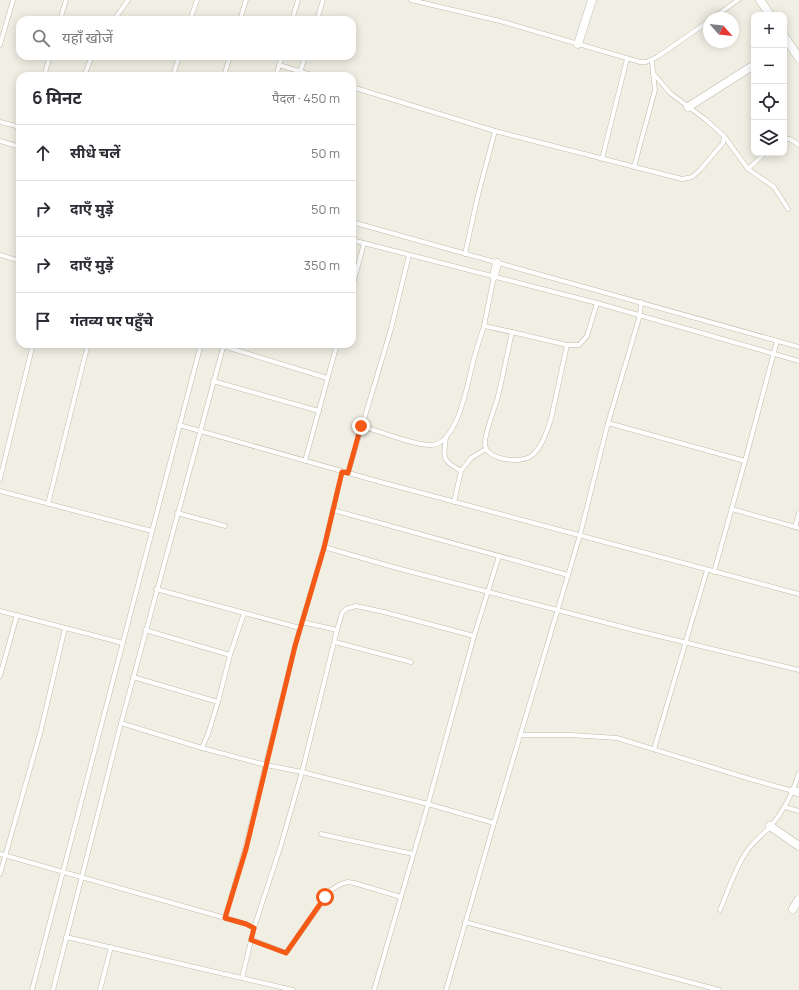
<!DOCTYPE html>
<html lang="hi">
<head>
<meta charset="utf-8">
<style>
	:root { --surface:#fff; --page:#f7f7f7; --text:#2b2b33; --muted:#7c7c81; --line:#e1e1e2 }
	body { margin:0; font-family:Manrope,"Noto Sans Devanagari",sans-serif; background:var(--page); color:var(--text) }
	.controls { position:absolute; right:12px; top:12px; display:grid; overflow:hidden; border-radius:8px; box-shadow:0 2px 10px #0003 }
	.controls button { width:36px; height:36px; display:grid; place-items:center; padding:0; border:0; border-bottom:1px solid var(--line); background:var(--surface); color:var(--text); font:20px sans-serif }
	.compass { position:absolute; left:703px; top:12px; width:36px; height:36px; border-radius:50%; background:var(--surface); box-shadow:0 2px 10px #0003; rotate:117deg }
	.stop { position:absolute; width:12px; height:12px; margin:-9px; border:3px solid #f55916; border-radius:50%; background:#fff }
	.stop.end { background:#f55916; border-color:#fff; box-shadow:0 1px 4px #0008 }
	.list { margin:0; padding:0; list-style:none }
	h2 { display:flex; justify-content:space-between; align-items:center; height:52px; margin:0; padding:0 16px; font-size:17px }
	h2 small { font-size:13px; font-weight:400; color:var(--muted) }
	.list li { display:grid; grid-template-columns:26px 1fr auto; gap:12px; align-items:center; box-sizing:border-box; height:56px; padding:0 16px; border-top:1px solid var(--line) }
	.list b { display:block; font-size:15px; white-space:nowrap }
	.list em { font-size:13px; font-style:normal; color:var(--muted) }
	.icon { flex:none; width:22px; height:22px; fill:none; stroke:currentColor; stroke-width:2; stroke-linecap:round; stroke-linejoin:round }
	.map { position:relative; flex:none; width:799px; height:990px; overflow:hidden }
	.search { position:absolute; background:var(--surface); box-shadow:0 2px 10px #0003; left:16px; top:16px; width:340px; height:44px; display:flex; align-items:center; gap:10px; box-sizing:border-box; padding:0 14px; border-radius:12px; color:var(--muted); font-size:15px }
	.panel { position:absolute; background:var(--surface); box-shadow:0 2px 10px #0003; left:16px; top:72px; width:340px; height:276px; border-radius:12px }
	.map>svg:first-child { display:block }
	.lines { fill:none; stroke-linecap:round; stroke-linejoin:round }
	.lane-casing { stroke:#bfbba9; stroke-width:5 }
	.street-casing { stroke:#bfbba9; stroke-width:9 }
	.lane { stroke:#fff; stroke-width:4 }
	.street { stroke:#fff; stroke-width:8 }
	.route { stroke:#f55916; stroke-width:5 }
</style>
</head>
<body>
<div class="map">
<svg width="799" height="990" viewBox="0 0 799 990">
	<rect width="100%" height="100%" fill="#f1efe3"/>
	<g class="lines">
		<defs>
			<g id="lane">
				<path d="M411,0L500,21L640,62H646L657,57L709,21"/>
				<path d="M713,18L738,0"/>
				<path d="M60,20L66,0"/>
				<path d="M114,20L128,0"/>
				<path d="M190,20L197,0"/>
				<path d="M240,20L246,0"/>
				<path d="M292,20L298,0"/>
				<path d="M317,20L323,0"/>
				<path d="M0,45L13,0"/>
				<path d="M652,60L653,73L670,93L705,119L714,127L724,136L748,169"/>
				<path d="M279,65L315,76"/>
				<path d="M44,76L50,56"/>
				<path d="M84,76L92,56"/>
				<path d="M173,76L179,56"/>
				<path d="M224,76L230,56"/>
				<path d="M276,76L282,56"/>
				<path d="M299,76L305,56"/>
				<path d="M352,87L495,131"/>
				<path d="M0,122L20,127"/>
				<path d="M784,139H790L799,145"/>
				<path d="M0,141L20,147"/>
				<path d="M765,153L748,169L774,187L788,209"/>
				<path d="M602,159L627,59"/>
				<path d="M634,167L655,90L653,73"/>
				<path d="M352,222L799,347"/>
				<path d="M352,240L597,303L799,361"/>
				<path d="M465,254L478,195L495,131L682,179L692,177L700,170L723,143L724,136"/>
				<path d="M0,255L20,261"/>
				<path d="M494,276L484,326L512,332L567,345H579L587,336L597,303"/>
				<path d="M352,288L364,243"/>
				<path d="M512,332C507,354 503,377 497,400C494,410 484,435 485,444C485,460 521,464 531,456C542,448 547,431 551,419L567,345"/>
				<path d="M223,346L327,378"/>
				<path d="M213,381L319,411"/>
				<path d="M608,423L745,461L777,341"/>
				<path d="M179,425L377,481L799,594"/>
				<path d="M361,426C379,431 415,446 432,445C458,443 468,382 473,362C476,350 480,338 484,326"/>
				<path d="M446,438C443,459 442,460 461,471"/>
				<path d="M305,461L337,344"/>
				<path d="M348,473L391,329L409,255"/>
				<path d="M0,479L33,344"/>
				<path d="M0,491L152,531"/>
				<path d="M454,502L461,471L471,458L486,449"/>
				<path d="M48,504L88,344"/>
				<path d="M732,509L799,528"/>
				<path d="M333,510L568,575"/>
				<path d="M177,513L225,526"/>
				<path d="M795,527L799,513"/>
				<path d="M324,547L393,567L634,630L799,670"/>
				<path d="M714,572L745,461"/>
				<path d="M156,589L300,628"/>
				<path d="M0,611L123,643"/>
				<path d="M145,630L230,655L244,613"/>
				<path d="M337,630L342,613L346,609L356,606L384,612L474,636"/>
				<path d="M335,642L411,662"/>
				<path d="M0,676L17,615"/>
				<path d="M133,677L218,702L230,655"/>
				<path d="M121,723L202,748L266,765L302,772L428,804L494,823"/>
				<path d="M520,735H571L617,738L750,779L793,791"/>
				<path d="M202,748L208,734L218,702"/>
				<path d="M654,749L707,570"/>
				<path d="M785,807L799,811"/>
				<path d="M321,834L413,854"/>
				<path d="M0,854L246,924L254,928L242,978"/>
				<path d="M0,874L41,730L65,628"/>
				<path d="M720,910C728,891 735,868 747,851C753,842 762,835 770,827C784,811 793,793 799,773"/>
				<path d="M225,918L245,849L295,646L324,547L342,472"/>
				<path d="M465,922L719,990"/>
				<path d="M254,928L281,845L302,772L337,630L302,622"/>
				<path d="M66,937L293,990"/>
				<path d="M251,939L286,953L331,890L341,884L348,882L354,883L401,897"/>
				<path d="M32,990L201,344"/>
				<path d="M53,990L121,723L224,344"/>
				<path d="M100,990L111,947"/>
				<path d="M374,990L428,804L474,636L499,556"/>
				<path d="M446,990L494,823L580,535L608,423L640,315L641,302"/>
			</g>
			<g id="street">
				<path d="M760,0L770,15"/>
				<path d="M784,36L799,58"/>
				<path d="M578,44L592,0"/>
				<path d="M688,107L754,65"/>
				<path d="M494,276L497,263"/>
				<path d="M793,791L799,792"/>
				<path d="M770,826L799,846"/>
				<path d="M793,909L799,899"/>
			</g>
		</defs>
		<!-- lane casing -->
		<use href="#lane" class="lane-casing"/>
		<!-- street casing -->
		<use href="#street" class="street-casing"/>
		<!-- lane -->
		<use href="#lane" class="lane"/>
		<!-- street -->
		<use href="#street" class="street"/>
	</g>
	<g class="lines">
		<!-- route -->
		<path class="route" d="M325,897L286,953L251,940L254,928L246,924L225,918L246,849L295,646L324,548L342,472L348,473L361,426"/>
	</g>
</svg>
<div class="controls">
<button>+</button>
<button>−</button>
<button><svg class="icon" aria-label="locate" viewBox="0 0 24 24"><circle cx="12" cy="12" r="6"/><path d="M12 2v4M12 18v4M2 12h4M18 12h4"/></svg></button>
<button><svg class="icon" aria-label="layers" viewBox="0 0 24 24"><path d="M12 4l9 5-9 5-9-5zM3 14l9 5 9-5"/></svg></button>
</div>
<svg class="compass" viewBox="-18 -18 36 36"><path d="M0-13l5 13h-10z" fill="#e53935"/><path d="M0 13l5-13h-10z" fill="#7c7c81"/></svg>
<div class="stop" style="left:325px;top:897px"></div>
<div class="stop end" style="left:361px;top:426px"></div>
<div class="search"><svg class="icon" aria-label="search" viewBox="0 0 24 24"><circle cx="10" cy="10" r="6"/><path d="M15 15l6 6"/></svg>यहाँ खोजें</div>
<section class="panel">
<h2>6 मिनट<small>पैदल · 450 m</small></h2>
<ul class="list">
<li><svg class="icon" aria-label="ahead" viewBox="0 0 24 24"><path d="M12 20V5M6 11l6-6 6 6"/></svg><div><b>सीधे चलें</b></div><em>50 m</em></li>
<li><svg class="icon" aria-label="right" viewBox="0 0 24 24"><path d="M7 20v-9h11M14 6l5 5-5 5"/></svg><div><b>दाएँ मुड़ें</b></div><em>50 m</em></li>
<li><svg class="icon" aria-label="right" viewBox="0 0 24 24"><path d="M7 20v-9h11M14 6l5 5-5 5"/></svg><div><b>दाएँ मुड़ें</b></div><em>350 m</em></li>
<li><svg class="icon" aria-label="arrive" viewBox="0 0 24 24"><path d="M6 21V4h12l-3 4 3 4H6"/></svg><div><b>गंतव्य पर पहुँचे</b></div></li>
</ul>
</section>
</div>
</body>
</html>
